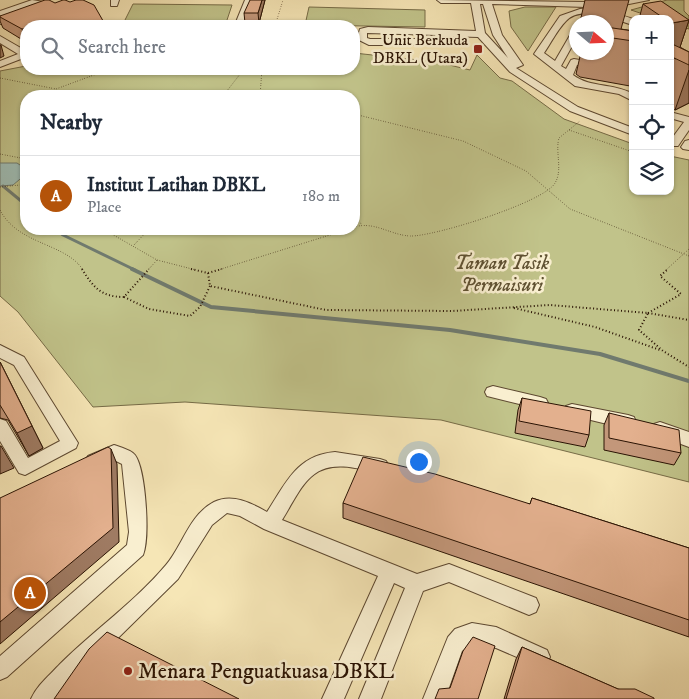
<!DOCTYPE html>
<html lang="en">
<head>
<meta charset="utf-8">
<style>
	:root { --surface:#fff; --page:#f6f6f7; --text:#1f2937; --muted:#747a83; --line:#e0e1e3; --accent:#b45309 }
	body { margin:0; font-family:"IM FELL DW Pica",serif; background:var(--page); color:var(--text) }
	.controls { position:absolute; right:15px; top:15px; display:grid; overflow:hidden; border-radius:10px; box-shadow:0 1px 4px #0004 }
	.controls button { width:45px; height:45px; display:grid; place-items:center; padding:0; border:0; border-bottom:1px solid var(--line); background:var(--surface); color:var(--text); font:25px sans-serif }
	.compass { position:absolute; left:569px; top:15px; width:45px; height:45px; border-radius:50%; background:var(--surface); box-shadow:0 1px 4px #0004; rotate:109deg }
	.you { position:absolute; left:418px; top:461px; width:18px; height:18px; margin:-12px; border:4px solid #fff; border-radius:50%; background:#1a73e8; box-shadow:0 0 0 8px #1a73e833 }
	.badge { display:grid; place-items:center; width:32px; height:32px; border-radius:50%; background:var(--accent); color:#fff; font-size:16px; font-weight:700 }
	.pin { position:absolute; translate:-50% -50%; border:2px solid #fff; box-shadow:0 1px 5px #0006 }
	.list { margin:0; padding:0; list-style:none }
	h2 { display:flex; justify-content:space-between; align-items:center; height:65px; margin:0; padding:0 20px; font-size:21px }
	h2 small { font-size:16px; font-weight:400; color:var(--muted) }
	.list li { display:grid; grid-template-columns:32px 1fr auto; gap:15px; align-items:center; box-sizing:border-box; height:80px; padding:0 20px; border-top:1px solid var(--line) }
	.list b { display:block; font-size:19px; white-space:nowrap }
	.list p { margin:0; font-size:16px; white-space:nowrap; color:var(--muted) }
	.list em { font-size:16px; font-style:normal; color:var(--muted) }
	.icon { flex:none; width:28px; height:28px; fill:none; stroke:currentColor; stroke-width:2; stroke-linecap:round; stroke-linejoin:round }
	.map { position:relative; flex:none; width:689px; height:699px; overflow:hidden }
	.search { position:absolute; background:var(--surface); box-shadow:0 1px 4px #0004; left:20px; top:20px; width:340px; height:55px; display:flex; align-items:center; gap:12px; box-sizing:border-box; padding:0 18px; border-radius:20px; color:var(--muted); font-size:19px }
	.panel { position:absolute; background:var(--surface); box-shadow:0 1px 4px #0004; left:20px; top:90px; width:340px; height:145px; border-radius:20px }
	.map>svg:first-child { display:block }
	.green { fill:#c1c38a; stroke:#766b46; fill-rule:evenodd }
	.water { fill:#9fbeb6; stroke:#707a6e }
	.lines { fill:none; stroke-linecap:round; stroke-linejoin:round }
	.stream-far1 { stroke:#707a6e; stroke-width:3 }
	.stream { stroke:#707a6e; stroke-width:4 }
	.minor-casing { stroke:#5d4830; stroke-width:2 }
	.path-far1 { stroke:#2a1303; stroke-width:1; stroke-dasharray:0.5 2; stroke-linecap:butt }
	.path { stroke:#2a1303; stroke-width:2; stroke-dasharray:1 2.5; stroke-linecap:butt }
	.minor { fill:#f9efd0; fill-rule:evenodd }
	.wall { fill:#c3977a; stroke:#2a1303 }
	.shaded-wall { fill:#9f7b63; stroke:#2a1303 }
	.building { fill:#e3b08e; stroke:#2a1303 }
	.poi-dot { fill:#8f2418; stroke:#f9efd0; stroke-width:2 }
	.labels { text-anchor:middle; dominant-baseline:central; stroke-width:5; stroke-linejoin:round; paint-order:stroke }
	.far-poi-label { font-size:16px; fill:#2a1303; stroke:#f9efd0; text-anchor:end }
	.park-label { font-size:19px; font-style:italic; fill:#5f5132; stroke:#f9efd0 }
	.near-poi-label { font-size:22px; fill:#2a1303; stroke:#f9efd0; text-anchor:start }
</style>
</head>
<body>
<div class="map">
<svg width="689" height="699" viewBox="0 0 689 699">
	<rect width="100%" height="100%" fill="#f6e6b6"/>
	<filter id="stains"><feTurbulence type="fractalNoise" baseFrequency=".004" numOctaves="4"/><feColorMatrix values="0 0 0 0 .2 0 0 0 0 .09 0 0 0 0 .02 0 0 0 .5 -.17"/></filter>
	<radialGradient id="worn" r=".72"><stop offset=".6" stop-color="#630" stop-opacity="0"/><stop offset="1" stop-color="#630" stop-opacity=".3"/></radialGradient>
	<!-- green -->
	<g class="green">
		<path d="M667,0H684V11L689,16V29L670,23V19H658L631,10Z"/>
		<path d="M133,4L232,5L225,26H122Z"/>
		<path d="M309,7L425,10V27L305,25Z"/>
		<path d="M525,7H556L528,51L511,27L509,11Z"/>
		<path d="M354,53L437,62L470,70L477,55L500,78L512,81L564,119L633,144V191H670V156L689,160V482L441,420L185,402L93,407L18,312L0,296V71L26,66V69H354ZM26,96H354V229H26Z"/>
	</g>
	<!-- water -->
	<path class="water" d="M0,163H17L26,169V174L13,185L0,186Z"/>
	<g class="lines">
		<!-- stream-far1 -->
		<g class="stream-far1">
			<path d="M3,186L26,205"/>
			<path d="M56,229L63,235L135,270"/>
		</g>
		<!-- stream -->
		<path class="stream" d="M132,269L211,307L450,330L600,354L689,381"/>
		<defs>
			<g id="minor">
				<path d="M32,0L44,2L42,10L0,24V18L36,6L0,17V11Z"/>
				<path d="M111,0H119L117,6H111Z"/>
				<path d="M245,0H253L244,22L237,24L236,22Z"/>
				<path d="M437,0L589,2V6L586,7L492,4L502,35L523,65L516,68L578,107L633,128V135L570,111L510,72L478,37L445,36L434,45H369L357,39L360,29L368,27L476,31L471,3H441ZM480,4H483L493,35L508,58L485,33ZM367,33L436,35L432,39H370L367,38Z"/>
				<path d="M627,0H649L609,8L605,5Z"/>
				<path d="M580,9C598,8 615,13 633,19V25C615,20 582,4 566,21C557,30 551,43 544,53L555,61L573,30L576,29V39L561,66L566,69L571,60L574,59L633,69V75L577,65L573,75C590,88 614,83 633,94V101L619,94L575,86L534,54L560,16Z"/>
				<path d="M0,36L26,51V57L0,67V61L18,54L0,43Z"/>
				<path d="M670,112L689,117V130L678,146H670V141L684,122L670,118Z"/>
				<path d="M689,140V150L683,149L681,147L685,141Z"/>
				<path d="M0,345L24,357L78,443L76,448L25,475L19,473L0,441V419L6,421L28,458L60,441L14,365L0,358Z"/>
				<path d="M493,386L540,397L546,399L548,403L546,407L540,409L487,396L485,392L487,388Z"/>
				<path d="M572,404L628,415L634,417L636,422L634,427L628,429L566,414L564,410L566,406Z"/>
				<path d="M660,422L689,432V447L654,434L652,429L654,424Z"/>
				<path d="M114,445C120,447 131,450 135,455C146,470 150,538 143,555L7,677L0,680V656L127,545L129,532L122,464L114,460L94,468L88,466L85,461L88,456Z"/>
				<path d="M335,452L380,459L386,461L389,466L386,471C376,475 366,469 355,468C310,460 303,486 282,520L417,574L449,564L536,598L539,605L536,612L529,615L449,582L423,591L381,699H359L405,588L394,583L344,699H322L378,576L264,529L240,516L227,513L212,525L178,579L56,699H31C37,685 50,675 60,664C94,630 135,602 166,565C183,545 189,515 214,502C232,493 251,503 267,512C286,483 297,455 335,452Z"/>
				<path d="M472,623L496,627L547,650L550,657L547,664L540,667L496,648L472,644L462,651L445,699H423L448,637L455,629Z"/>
			</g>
		</defs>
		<!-- minor casing -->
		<use href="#minor" class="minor-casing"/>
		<!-- path-far1 -->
		<g class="path-far1">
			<path d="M275,26L283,0"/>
			<path d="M0,78L56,89L110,69"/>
			<path d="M223,96L244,69"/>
			<path d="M260,96L262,69"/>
			<path d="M354,114L463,141L526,171L570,209L689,256"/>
			<path d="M569,130L633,152"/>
			<path d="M0,154L26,159"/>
			<path d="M20,185L26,181"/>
			<path d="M0,187L20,185L26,188"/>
			<path d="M0,210C18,245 66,243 83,270"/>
			<path d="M354,220L362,224"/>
			<path d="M354,227C375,221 390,235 410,236C433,237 545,202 555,183C563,170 555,152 559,138L580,121"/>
			<path d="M103,229L157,260L196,270"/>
			<path d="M134,245L149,229"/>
			<path d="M148,270L157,260"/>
			<path d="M218,270L349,229"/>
			<path d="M666,270L689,249"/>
		</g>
		<!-- path -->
		<g class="path">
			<path d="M82,269C93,287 101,297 124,297L149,269"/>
			<path d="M191,269L208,273L210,286L326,310L452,311L550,305L648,313L639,330L663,351L689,367"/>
			<path d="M208,273L222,269"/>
			<path d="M124,297L149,309L190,316L200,307L210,286"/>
			<path d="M514,308L595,327L660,350"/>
			<path d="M648,313L681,294L660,276L668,269"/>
			<path d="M648,313L689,320"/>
		</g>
		<!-- minor -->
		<use href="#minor" class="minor"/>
	</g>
	<!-- wall -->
	<g class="wall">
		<path d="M265,0L259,23H245L244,13Z"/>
		<path d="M585,0H629L621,29L633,31V87L630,86L580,77L576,74L581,52H606V22H580Z"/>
		<path d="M643,4L689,20L680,47L689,52V103L675,110L670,107V19H639Z"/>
		<path d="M0,16L26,26V42L3,28L0,21Z"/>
		<path d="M0,362L43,448L29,456L8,420L0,418Z"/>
		<path d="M522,398L589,435L585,447L515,433L518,410Z"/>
		<path d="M609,413L681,453L674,465L604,450V425Z"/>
		<path d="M532,498L689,548V637L343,518V503L530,504Z"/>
		<path d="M522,647L618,689L654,699H504L516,659Z"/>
	</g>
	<!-- shaded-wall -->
	<g class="shaded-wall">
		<path d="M262,0H265L259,23L258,13Z"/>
		<path d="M689,20L676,59L670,56V28L672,23Z"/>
		<path d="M40,23L41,26H31Z"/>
		<path d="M26,28V42L22,29Z"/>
		<path d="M0,45H1L4,56L0,58Z"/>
		<path d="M689,70V103L675,110Z"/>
		<path d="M0,362L43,448L29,456L17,433Z"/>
		<path d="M0,446H1L14,468L0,474Z"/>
		<path d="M111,449L117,464L119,542L0,644V622Z"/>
	</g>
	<!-- building -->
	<g class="building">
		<path d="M45,0H49L55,3L63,0H65L70,2L76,0H83L94,5L106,26H41L40,23L31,26H26V28L22,29L0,17V16Z"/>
		<path d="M250,0H262L258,13H244Z"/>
		<path d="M661,1L689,20L672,23L670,22V19H665L643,4Z"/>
		<path d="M606,27L633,31V41L606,37Z"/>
		<path d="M670,43L689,52V65L670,56Z"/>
		<path d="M0,362L32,426L17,433L0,405Z"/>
		<path d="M522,398L591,411L589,435L519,421Z"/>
		<path d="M609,413L679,430L681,453L609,438Z"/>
		<path d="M108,447L111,449L113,528L0,622V498Z"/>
		<path d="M363,457L435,474L530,504L532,498L689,548V620L343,503Z"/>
		<path d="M107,632L239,699H54L89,649Z"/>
		<path d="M473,637L495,646L478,699H435L439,689L450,688L463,651Z"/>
		<path d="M522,647L618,689H635L654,698V699H506Z"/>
	</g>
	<!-- markers -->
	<g class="poi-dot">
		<rect x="473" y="44" width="10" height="10" rx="2.5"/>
		<circle cx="128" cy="671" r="5"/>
	</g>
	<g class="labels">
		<!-- far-poi labels -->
		<g class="far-poi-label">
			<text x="468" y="40">Unit Berkuda<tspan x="468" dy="18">DBKL (Utara)</tspan></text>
		</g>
		<!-- park labels -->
		<g class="park-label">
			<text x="502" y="263">Taman Tasik<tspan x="502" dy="22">Permaisuri</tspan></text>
		</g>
		<!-- near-poi labels -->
		<g class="near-poi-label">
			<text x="138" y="671">Menara Penguatkuasa DBKL</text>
		</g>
	</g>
	<rect width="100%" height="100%" filter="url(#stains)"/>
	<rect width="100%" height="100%" fill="url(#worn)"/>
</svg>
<div class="controls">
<button>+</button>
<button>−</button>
<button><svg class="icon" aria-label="locate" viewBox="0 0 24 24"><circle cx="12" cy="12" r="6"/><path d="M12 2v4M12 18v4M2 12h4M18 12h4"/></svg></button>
<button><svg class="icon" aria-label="layers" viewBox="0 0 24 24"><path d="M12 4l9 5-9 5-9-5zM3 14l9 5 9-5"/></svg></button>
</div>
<svg class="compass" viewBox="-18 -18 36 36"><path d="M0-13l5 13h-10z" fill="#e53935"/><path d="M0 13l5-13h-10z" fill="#747a83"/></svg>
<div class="you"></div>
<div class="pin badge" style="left:30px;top:593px">A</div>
<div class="search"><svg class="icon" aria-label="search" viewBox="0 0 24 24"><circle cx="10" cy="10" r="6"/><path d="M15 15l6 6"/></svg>Search here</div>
<section class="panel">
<h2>Nearby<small></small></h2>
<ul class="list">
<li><span class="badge">A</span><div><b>Institut Latihan DBKL</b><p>Place</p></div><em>180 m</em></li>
</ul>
</section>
</div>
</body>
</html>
